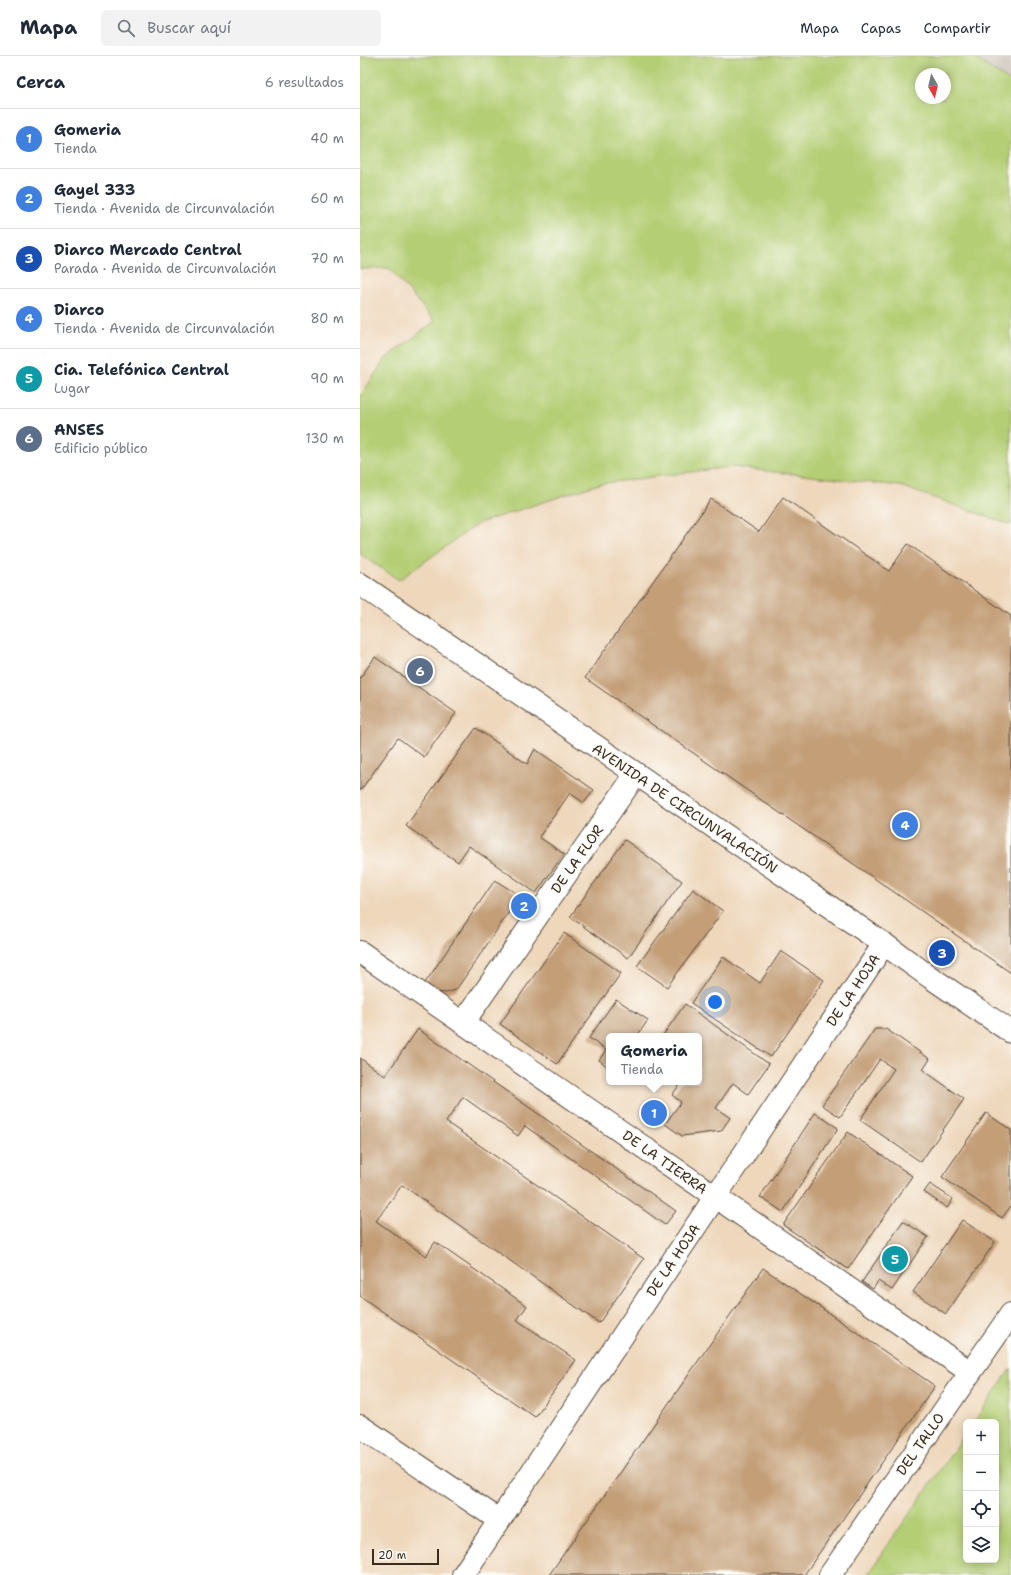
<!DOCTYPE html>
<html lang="es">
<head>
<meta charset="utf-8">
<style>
	:root { --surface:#fff; --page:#f2f2f3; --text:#1f2937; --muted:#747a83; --line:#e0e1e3; --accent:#b5179e }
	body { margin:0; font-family:"Shantell Sans",sans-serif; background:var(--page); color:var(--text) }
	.controls { position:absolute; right:12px; bottom:12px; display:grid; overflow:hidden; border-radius:6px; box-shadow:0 2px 10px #0003 }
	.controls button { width:36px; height:36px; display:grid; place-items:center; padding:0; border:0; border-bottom:1px solid var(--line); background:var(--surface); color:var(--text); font:20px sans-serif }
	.compass { position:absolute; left:555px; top:12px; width:36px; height:36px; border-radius:50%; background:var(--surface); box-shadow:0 2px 10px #0003; rotate:172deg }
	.scale { position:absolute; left:12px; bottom:10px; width:67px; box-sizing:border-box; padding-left:4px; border:2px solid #3b2a1e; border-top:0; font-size:11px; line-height:14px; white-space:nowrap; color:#3b2a1e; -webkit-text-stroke:3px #fdfcf7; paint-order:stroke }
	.you { position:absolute; left:355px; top:946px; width:14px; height:14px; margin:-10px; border:3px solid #fff; border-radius:50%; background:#1a73e8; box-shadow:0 0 0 6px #1a73e833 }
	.badge { display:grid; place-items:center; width:26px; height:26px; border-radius:50%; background:var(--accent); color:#fff; font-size:13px; font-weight:700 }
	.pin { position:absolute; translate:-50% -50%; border:2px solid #fff; box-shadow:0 1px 4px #0006 }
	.popup { position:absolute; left:246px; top:977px; width:96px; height:52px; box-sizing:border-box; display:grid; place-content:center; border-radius:6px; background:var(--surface); filter:drop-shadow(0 1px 3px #0005); font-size:13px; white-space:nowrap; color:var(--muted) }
	.popup b { font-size:15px; color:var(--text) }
	.popup::after { content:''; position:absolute; left:50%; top:100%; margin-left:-8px; border:8px solid transparent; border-top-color:var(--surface) }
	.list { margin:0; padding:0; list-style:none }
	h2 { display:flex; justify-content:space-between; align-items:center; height:52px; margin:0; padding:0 16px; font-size:17px }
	h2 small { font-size:13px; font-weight:400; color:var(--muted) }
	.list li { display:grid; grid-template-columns:26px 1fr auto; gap:12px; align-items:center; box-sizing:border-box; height:60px; padding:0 16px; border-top:1px solid var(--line) }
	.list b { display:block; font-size:15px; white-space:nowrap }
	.list p { margin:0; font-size:13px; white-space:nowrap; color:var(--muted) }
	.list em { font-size:13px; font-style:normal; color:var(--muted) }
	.icon { flex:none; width:22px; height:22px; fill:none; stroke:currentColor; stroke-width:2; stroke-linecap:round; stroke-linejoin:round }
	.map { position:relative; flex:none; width:651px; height:1519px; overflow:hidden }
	header { display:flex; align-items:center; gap:24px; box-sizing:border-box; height:56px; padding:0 20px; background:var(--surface); border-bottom:1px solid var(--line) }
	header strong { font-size:19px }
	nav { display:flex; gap:22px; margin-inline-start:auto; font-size:14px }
	.search { width:280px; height:36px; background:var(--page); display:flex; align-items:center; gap:10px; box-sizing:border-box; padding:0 14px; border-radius:6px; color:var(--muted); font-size:15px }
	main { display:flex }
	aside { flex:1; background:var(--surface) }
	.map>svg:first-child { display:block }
	.built { fill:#eed7bb; fill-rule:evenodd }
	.industrial { fill:#ccc2b9 }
	.green { fill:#b4ce74; stroke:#787c49; fill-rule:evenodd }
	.building { fill:#c39e77 }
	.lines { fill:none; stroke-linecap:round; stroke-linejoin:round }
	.minor-casing { stroke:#56473a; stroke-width:24 }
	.minor { stroke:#fff; stroke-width:22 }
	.labels { text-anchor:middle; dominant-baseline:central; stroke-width:3; stroke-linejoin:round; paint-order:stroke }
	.street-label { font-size:14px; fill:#3b2a1e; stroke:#fdfcf7 }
</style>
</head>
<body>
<header>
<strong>Mapa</strong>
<div class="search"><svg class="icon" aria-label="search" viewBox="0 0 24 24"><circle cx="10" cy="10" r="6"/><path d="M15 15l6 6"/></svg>Buscar aquí</div>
<nav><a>Mapa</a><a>Capas</a><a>Compartir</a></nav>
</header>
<main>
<aside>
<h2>Cerca<small>6 resultados</small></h2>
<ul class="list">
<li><span class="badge" style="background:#3f7fe0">1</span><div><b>Gomeria</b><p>Tienda</p></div><em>40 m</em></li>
<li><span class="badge" style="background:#3f7fe0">2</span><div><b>Gayel 333</b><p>Tienda · Avenida de Circunvalación</p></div><em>60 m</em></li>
<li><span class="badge" style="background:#1a4fb4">3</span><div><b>Diarco Mercado Central</b><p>Parada · Avenida de Circunvalación</p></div><em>70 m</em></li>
<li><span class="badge" style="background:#3f7fe0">4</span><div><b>Diarco</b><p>Tienda · Avenida de Circunvalación</p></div><em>80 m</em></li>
<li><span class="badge" style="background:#0f9aa8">5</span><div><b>Cia. Telefónica Central</b><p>Lugar</p></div><em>90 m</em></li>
<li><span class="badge" style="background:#5c6f8a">6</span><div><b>ANSES</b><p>Edificio público</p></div><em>130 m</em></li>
</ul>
</aside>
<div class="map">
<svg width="651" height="1519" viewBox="0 0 651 1519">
	<rect width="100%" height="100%" fill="#fdfcf7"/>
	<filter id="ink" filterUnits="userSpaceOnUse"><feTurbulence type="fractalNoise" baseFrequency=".025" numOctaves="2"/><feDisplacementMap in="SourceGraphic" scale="8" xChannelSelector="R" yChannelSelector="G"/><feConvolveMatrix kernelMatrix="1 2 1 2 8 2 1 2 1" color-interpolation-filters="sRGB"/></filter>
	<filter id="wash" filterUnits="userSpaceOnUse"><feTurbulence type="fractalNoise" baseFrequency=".012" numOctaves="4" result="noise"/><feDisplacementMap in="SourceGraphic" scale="16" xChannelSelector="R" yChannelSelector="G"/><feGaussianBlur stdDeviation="0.9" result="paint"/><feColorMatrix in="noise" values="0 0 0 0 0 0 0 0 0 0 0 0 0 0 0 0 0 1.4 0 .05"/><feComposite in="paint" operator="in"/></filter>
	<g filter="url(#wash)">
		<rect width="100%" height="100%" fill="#f2eeda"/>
		<!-- built -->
		<path class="built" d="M0,0H613L651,26V1312L614,1366H606V1377L507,1519H0ZM561,18H585V42H561ZM249,980H339V1026H249Z"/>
		<!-- industrial -->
		<path class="industrial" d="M613,0H651V26L639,18Z"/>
		<!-- green -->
		<g class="green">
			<path d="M0,0H612L651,26V469L540,430L370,411L239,428L119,467L39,524L0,498V341L25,303L75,265L29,212L0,213ZM561,18H585V42H561Z"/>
			<path d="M651,1312V1519H507L606,1377V1504H636V1366H614Z"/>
		</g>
		<g id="blocks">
			<!-- building -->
			<g class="building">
				<path d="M423,441L529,515L548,488L651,560V917L225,622L351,443L399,476Z"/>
				<path d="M15,601L96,657L64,701L38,682L0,735V622Z"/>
				<path d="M116,672L167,708L175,693L234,734L224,747L210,737L179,781L204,798L176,837L109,790L98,806L46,770Z"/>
				<path d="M265,784L322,825L268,902L210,861Z"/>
				<path d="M135,824L160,840L96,934L86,937L78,936L65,927Z"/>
				<path d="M333,833L363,855L307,931L277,910Z"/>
				<path d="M204,877L261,917L197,1008L140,968Z"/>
				<path d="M421,895L464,924L411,1001L331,947L363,901L400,927Z"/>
				<path d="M256,943L288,964L277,980H249V1012L239,1004L246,994L229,982Z"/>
				<path d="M325,948L409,1008L388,1038L373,1027L356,1052L370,1062L361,1075L322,1080L305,1068L321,1046L312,1039L322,1026H339V980H305L303,979Z"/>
				<path d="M58,973L316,1155L305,1169L165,1070L158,1080L103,1041L86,1066L284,1203L239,1267L42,1129L16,1165L66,1200L75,1186L167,1250L157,1264L216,1304L175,1361L0,1240V1002L25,1020Z"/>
				<path d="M515,973H526L570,1003L563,1014L604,1043L561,1106L500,1064L534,1013L520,1003L480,1061L462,1049Z"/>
				<path d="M455,1057L478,1072L423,1156L400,1141Z"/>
				<path d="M626,1057L651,1074V1150L642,1162L582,1121Z"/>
				<path d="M488,1076L552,1120L488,1213L423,1169Z"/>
				<path d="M570,1128L593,1143L587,1152L564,1136Z"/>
				<path d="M602,1164L635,1186L586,1258L553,1236Z"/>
				<path d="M543,1165L568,1181L532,1234L518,1225L513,1233L502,1226Z"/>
				<path d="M403,1212L575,1330L444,1519H189Z"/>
			</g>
		</g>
	</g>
	<g filter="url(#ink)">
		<use href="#blocks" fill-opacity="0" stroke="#56473a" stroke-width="1"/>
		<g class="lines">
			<defs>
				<g id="minor">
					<path d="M0,528L524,888L570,921L651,976"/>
					<path d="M0,896L610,1316"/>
					<path d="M103,967L276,718"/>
					<path d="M0,1370L139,1464"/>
					<path d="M103,1519L524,888"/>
					<path d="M470,1519L651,1258"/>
				</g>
			</defs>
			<!-- minor casing -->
			<use href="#minor" class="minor-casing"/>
			<!-- minor -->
			<use href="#minor" class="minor"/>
		</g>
	</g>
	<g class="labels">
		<!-- street labels -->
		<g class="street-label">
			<text transform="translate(325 752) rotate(34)">AVENIDA DE CIRCUNVALACIÓN</text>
			<text transform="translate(217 803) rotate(-55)">DE LA FLOR</text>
			<text transform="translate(493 934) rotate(-56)">DE LA HOJA</text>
			<text transform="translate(305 1106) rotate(35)">DE LA TIERRA</text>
			<text transform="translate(313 1204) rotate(-56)">DE LA HOJA</text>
			<text transform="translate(560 1388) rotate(-55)">DEL TALLO</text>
		</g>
	</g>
</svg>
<div class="controls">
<button>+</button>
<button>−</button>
<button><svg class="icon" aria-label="locate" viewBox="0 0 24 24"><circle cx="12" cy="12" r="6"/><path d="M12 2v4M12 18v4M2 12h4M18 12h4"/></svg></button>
<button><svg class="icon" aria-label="layers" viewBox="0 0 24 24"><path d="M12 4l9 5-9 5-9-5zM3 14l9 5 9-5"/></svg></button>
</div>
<svg class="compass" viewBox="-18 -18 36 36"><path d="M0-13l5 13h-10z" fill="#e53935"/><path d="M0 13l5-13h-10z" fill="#747a83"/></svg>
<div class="scale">20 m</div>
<div class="you"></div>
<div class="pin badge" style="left:294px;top:1057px;background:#3f7fe0">1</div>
<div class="popup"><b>Gomeria</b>Tienda</div>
<div class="pin badge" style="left:164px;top:850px;background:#3f7fe0">2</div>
<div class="pin badge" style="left:582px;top:897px;background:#1a4fb4">3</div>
<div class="pin badge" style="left:545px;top:769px;background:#3f7fe0">4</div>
<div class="pin badge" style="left:535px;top:1203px;background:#0f9aa8">5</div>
<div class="pin badge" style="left:60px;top:615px;background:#5c6f8a">6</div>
</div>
</main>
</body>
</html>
